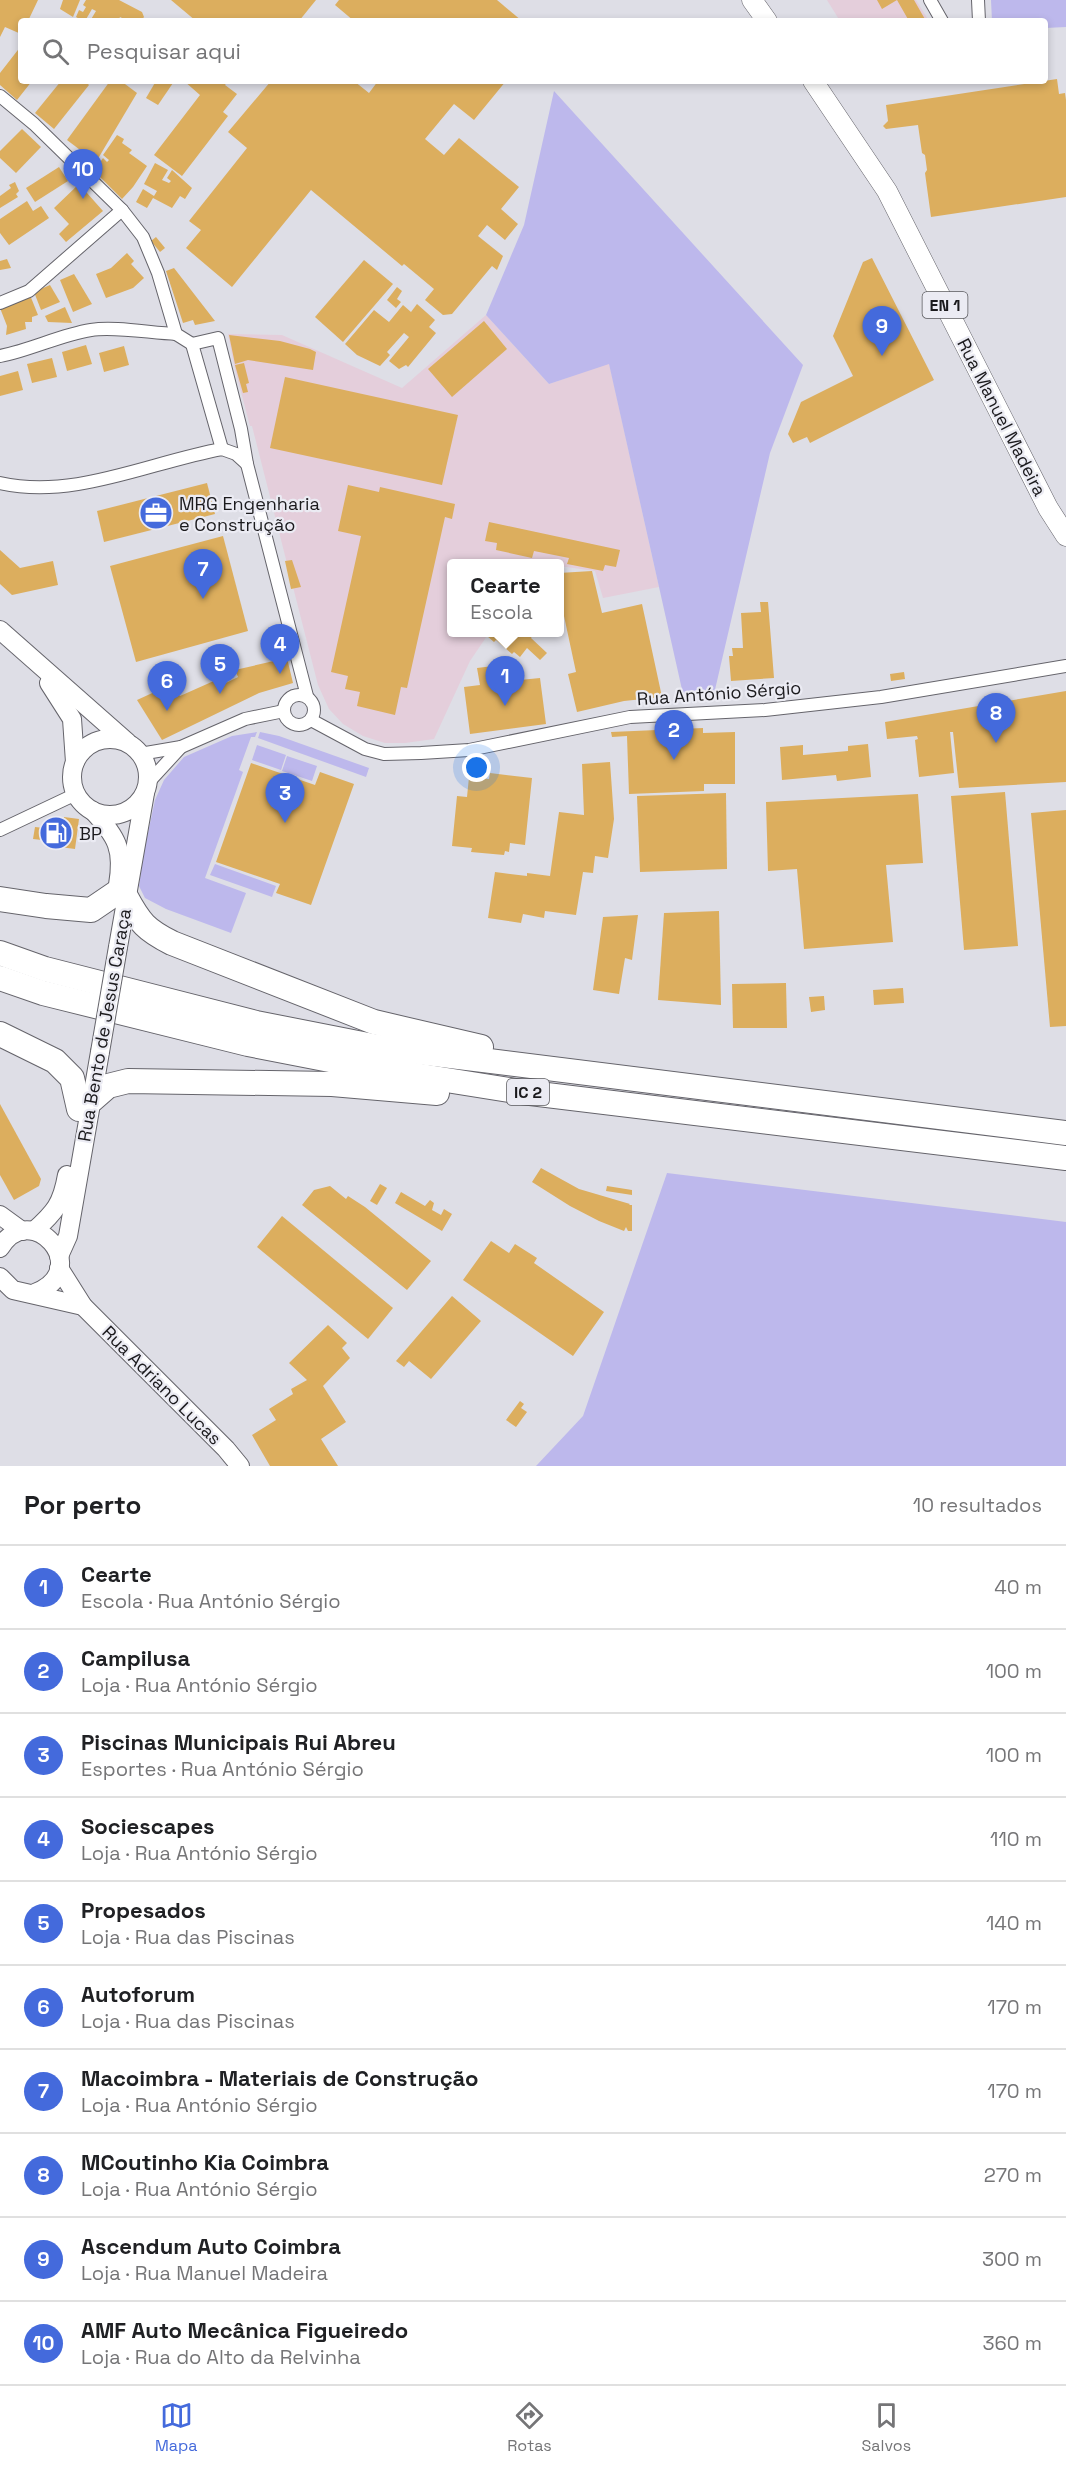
<!DOCTYPE html>
<html lang="pt">
<head>
<meta charset="utf-8">
<style>
	:root { --surface:#fff; --page:#f6f6f6; --text:#202124; --muted:#757577; --line:#e0e0e0; --accent:#446adc }
	body { margin:0; font-family:"Space Grotesk",sans-serif; background:var(--page); color:var(--text) }
	.you { position:absolute; left:477px; top:768px; width:21px; height:21px; margin:-15px; border:4px solid #fff; border-radius:50%; background:#1a73e8; box-shadow:0 0 0 9px #1a73e833 }
	.badge { display:grid; place-items:center; width:39px; height:39px; border-radius:50%; background:var(--accent); color:#fff; font-size:20px; font-weight:700 }
	.pin { position:absolute; translate:-50% -50px; filter:drop-shadow(0 2px 3px #0008) }
	.pin::after { content:''; position:absolute; top:32px; width:21px; height:18px; background:inherit; clip-path:polygon(0 0,100% 0,50% 100%) }
	.popup { position:absolute; left:447px; top:559px; width:117px; height:78px; box-sizing:border-box; display:grid; place-content:center; border-radius:6px; background:var(--surface); filter:drop-shadow(0 2px 4px #0005); font-size:20px; white-space:nowrap; color:var(--muted) }
	.popup b { font-size:22px; color:var(--text) }
	.popup::after { content:''; position:absolute; left:50%; top:100%; margin-left:-12px; border:12px solid transparent; border-top-color:var(--surface) }
	.list { margin:0; padding:0; list-style:none }
	h2 { display:flex; justify-content:space-between; align-items:center; height:78px; margin:0; padding:0 24px; font-size:26px }
	h2 small { font-size:20px; font-weight:400; color:var(--muted) }
	.list li { display:grid; grid-template-columns:39px 1fr auto; gap:18px; align-items:center; box-sizing:border-box; height:84px; padding:0 24px; border-top:2px solid var(--line) }
	.list b { display:block; font-size:22px; white-space:nowrap }
	.list p { margin:0; font-size:20px; white-space:nowrap; color:var(--muted) }
	.list em { font-size:20px; font-style:normal; color:var(--muted) }
	.icon { flex:none; width:33px; height:33px; fill:none; stroke:currentColor; stroke-width:2; stroke-linecap:round; stroke-linejoin:round }
	.map { position:relative; flex:none; width:1066px; height:1466px; overflow:hidden }
	.search { position:absolute; background:var(--surface); box-shadow:0 3px 9px #0003; left:18px; right:18px; top:18px; height:66px; display:flex; align-items:center; gap:15px; box-sizing:border-box; padding:0 21px; border-radius:6px; color:var(--muted); font-size:22px }
	.sheet { height:918px; background:var(--surface) }
	nav { display:flex; justify-content:space-around; align-items:center; box-sizing:border-box; height:84px; border-top:2px solid var(--line); background:var(--surface); font-size:16px; color:var(--muted) }
	nav a { display:grid; justify-items:center; gap:3px }
	nav .on { color:var(--accent) }
	.map>svg:first-child { display:block }
	.education { fill:#e4cedb }
	.green { fill:#bdb8ec }
	.building { fill:#dcae5e }
	.lines { fill:none; stroke-linecap:round; stroke-linejoin:round }
	.street-casing { stroke:#65646b; stroke-width:14 }
	.secondary-casing { stroke:#65646b; stroke-width:20 }
	.primary-casing { stroke:#65646b; stroke-width:21 }
	.highway-casing { stroke:#65646b; stroke-width:26 }
	.street { stroke:#fff; stroke-width:12 }
	.secondary { stroke:#fff; stroke-width:18 }
	.primary { stroke:#fff; stroke-width:20 }
	.highway { stroke:#fff; stroke-width:24 }
	.secondary-bridge-casing { stroke:#65646b; stroke-width:20; stroke-linecap:butt }
	.secondary-bridge { stroke:#fff; stroke-width:18 }
	.labels { text-anchor:middle; dominant-baseline:central; stroke-width:4.5; stroke-linejoin:round; paint-order:stroke }
	.shield { fill:#ebebf3; stroke:#59595d; stroke-width:1.5 }
	.shield-label { font-size:16px; font-weight:bold; fill:#1b1a1d }
	.street-label { font-size:18px; fill:#1b1a1d; stroke:#ebebf3 }
	.poi-label { font-size:18px; fill:#1b1a1d; stroke:#ebebf3; text-anchor:start }
</style>
</head>
<body>
<div class="map">
<svg width="1066" height="1466" viewBox="0 0 1066 1466">
	<rect width="100%" height="100%" fill="#dedee6"/>
	<!-- education -->
	<g class="education">
		<path d="M827,0H916L929,21H840Z"/>
		<path d="M486,315L549,384L609,363L659,587L603,598L595,571L559,566V564H451V632L489,633L470,661L434,739L405,743H385L363,736L343,724L329,709L318,685L252,426H250L234,365L228,334L282,335L402,388Z"/>
	</g>
	<!-- green -->
	<g class="green">
		<path d="M991,0H1066V27L1045,28V21H992Z"/>
		<path d="M554,91L803,365L770,453L714,694H683L609,364L549,384L486,315L524,225Z"/>
		<path d="M257,732L255,737H251L239,770L243,772L205,878L246,893L231,933L166,909L145,898L139,886L143,856L155,800L164,780L184,757L232,736Z"/>
		<path d="M260,732L279,736L369,768L366,777L258,738Z"/>
		<path d="M257,745L286,755L281,770L252,760Z"/>
		<path d="M287,756L317,766L312,781L282,771Z"/>
		<path d="M215,864L276,886L272,897L210,875Z"/>
		<path d="M667,1173L1066,1222V1466H536L583,1416Z"/>
	</g>
	<!-- building -->
	<g class="building">
		<path d="M0,0H38L28,21H21V34L5,27L0,37Z"/>
		<path d="M63,0H80L73,17L60,9Z"/>
		<path d="M86,0H119L142,12L144,17L141,21H128L120,17L118,21H90L96,11L92,9L85,21H83L76,17L79,10L83,12L86,7L83,5Z"/>
		<path d="M171,0H316L299,21H196Z"/>
		<path d="M339,0H497L522,21H354L335,5Z"/>
		<path d="M877,0H914L926,21H909L897,0L882,9Z"/>
		<path d="M21,46V81H32L17,100L0,85V73Z"/>
		<path d="M1057,79L1059,94L1065,93L1066,100V197L931,217L925,173L927,170L925,155L922,153L918,125L886,129L883,126L888,121L886,105Z"/>
		<path d="M61,81H85L89,85L54,129L35,113Z"/>
		<path d="M110,81H121L137,93L96,162L67,140Z"/>
		<path d="M156,81H169L173,83L158,105L146,98Z"/>
		<path d="M184,81H228L225,85L237,94L223,112L228,116L182,176L154,155L200,95Z"/>
		<path d="M271,81H354L369,93L378,81H506L474,120L454,104L425,139L444,155L459,138L519,187L501,209L518,224L505,240L487,225L478,236L503,256L497,270L492,266L452,314L443,315L425,300L434,289L404,264L402,266L311,190L232,287L186,248L201,230L189,221L247,148L228,132Z"/>
		<path d="M22,129L41,147L16,173L0,158V151Z"/>
		<path d="M117,135L124,139L122,143L132,150L129,153L147,166L133,187L122,199L94,171L103,158L107,162L109,160L103,155Z"/>
		<path d="M155,163L168,170L162,180L169,183L171,181L167,178L172,170L192,188L185,199L180,196L172,208L153,198L147,208L136,202L143,189L154,196L157,191L144,184Z"/>
		<path d="M59,167L68,181L35,202L26,188Z"/>
		<path d="M15,182L19,191L16,194L18,197L0,208V196L11,188L9,185Z"/>
		<path d="M79,184L103,211L66,242L59,234L69,224L54,208Z"/>
		<path d="M27,201L33,211L41,206L49,218L9,245L0,233V219Z"/>
		<path d="M156,237L165,248L160,252L151,241Z"/>
		<path d="M127,253L134,261L131,264L144,278L133,288L106,298L96,274L111,268Z"/>
		<path d="M872,258L934,380L810,443L807,437L793,443L788,434L801,402L853,376L833,336L863,262Z"/>
		<path d="M7,259L11,268L0,270V261Z"/>
		<path d="M364,260L393,284L343,342L315,317Z"/>
		<path d="M174,268L215,321L195,325L193,320L183,323L166,271Z"/>
		<path d="M74,274L92,304L73,312L60,280Z"/>
		<path d="M50,285L60,302L41,310L34,292Z"/>
		<path d="M397,287L402,291L397,299L401,302L396,308L387,300Z"/>
		<path d="M30,295L38,315L32,317V322H25L26,329L6,335L7,326L0,308Z"/>
		<path d="M417,304L435,320L429,327L436,333L408,367L406,365L399,369L389,361L409,337L404,333L387,352L390,355L380,366L357,355L345,344L374,310L389,322L403,305L411,312Z"/>
		<path d="M65,307L72,323L48,322L45,316Z"/>
		<path d="M484,321L507,349L452,397L428,369Z"/>
		<path d="M229,335L280,341L310,349L316,352L313,370L248,360L235,364Z"/>
		<path d="M86,345L92,364L67,371L62,352Z"/>
		<path d="M124,346L129,365L104,372L99,353Z"/>
		<path d="M52,358L57,377L32,383L27,364Z"/>
		<path d="M244,363L249,383L246,384L248,392L243,393L235,365Z"/>
		<path d="M18,371L23,390L0,396V376Z"/>
		<path d="M285,377L458,415L442,485L270,448Z"/>
		<path d="M207,483L215,514L104,542L97,511Z"/>
		<path d="M348,485L379,492L380,487L455,504L452,519L445,517L407,688L401,687L395,715L357,706L360,692L345,689L348,676L331,672L361,536L338,531Z"/>
		<path d="M489,522L620,550L616,567L605,565L603,571L567,564L569,558L534,551L532,558L496,550L497,543L485,541Z"/>
		<path d="M223,536L248,631L136,662L110,566Z"/>
		<path d="M0,550L20,568L53,561L58,585L12,595L0,584Z"/>
		<path d="M292,560L301,587L291,589L285,561Z"/>
		<path d="M592,571L602,613L642,604L662,697L624,701L577,712L568,674L576,672L561,602H559V573Z"/>
		<path d="M760,602H768L774,678L731,681L729,656H733L732,648H743L741,613L761,612Z"/>
		<path d="M490,633H534L531,638L547,653L540,660L527,648L520,657L514,652L512,654L496,640L494,642L487,636Z"/>
		<path d="M287,658L293,683L259,693L162,740L137,700L172,684L180,696L216,680L220,686L238,677L235,670Z"/>
		<path d="M518,663L520,680L540,678L546,724L470,734L464,687L480,685L477,668Z"/>
		<path d="M904,672L905,679L891,681L890,674Z"/>
		<path d="M1066,691V782L959,788L953,732H950L954,773L919,777L915,740L918,739L917,736L887,739L885,722Z"/>
		<path d="M703,728V733L735,732V784H704V791L629,794L627,736L612,737L611,732Z"/>
		<path d="M868,744L871,777L837,781L836,775L782,780L780,747L803,745V755L848,751V746Z"/>
		<path d="M610,762L614,819L608,858L595,856L593,873L583,872L576,915L545,911L544,918L523,914L521,923L488,918L495,872L527,876V873L550,876L559,812L584,815L582,764Z"/>
		<path d="M251,763L315,785L320,772L354,784L311,905L276,893L280,884L216,862Z"/>
		<path d="M490,773L532,778L525,845L510,843L509,852L505,851L504,855L471,852L472,848L452,846L457,796L467,797L469,777L489,779Z"/>
		<path d="M1005,792L1018,946L964,950L951,796Z"/>
		<path d="M726,793L727,869L640,872L637,796Z"/>
		<path d="M918,794L923,863L886,865L893,942L804,949L797,869L768,871L766,802Z"/>
		<path d="M1066,810V1026L1050,1027L1031,813Z"/>
		<path d="M64,817L79,819L75,849L60,847V842L33,839L35,827L62,830Z"/>
		<path d="M719,911L721,1005L658,1000L664,913Z"/>
		<path d="M638,915L632,960L625,958L619,994L593,990L603,917Z"/>
		<path d="M786,983L787,1028H733L732,984Z"/>
		<path d="M903,988L904,1003L874,1005L873,990Z"/>
		<path d="M824,996L825,1010L811,1012L809,997Z"/>
		<path d="M0,1104L41,1179L39,1186L14,1200L0,1175Z"/>
		<path d="M541,1168L579,1189L630,1204L629,1205H632V1231H628L626,1227L624,1231L599,1221L570,1206L532,1182Z"/>
		<path d="M380,1184L387,1188L377,1205L370,1201Z"/>
		<path d="M330,1186L346,1199L348,1196L365,1207L431,1261L407,1290L302,1205L314,1190Z"/>
		<path d="M607,1186L632,1190V1195L606,1191Z"/>
		<path d="M401,1192L425,1206L430,1200L434,1203L432,1210L441,1215L444,1209L452,1214L442,1231L395,1203Z"/>
		<path d="M282,1216L393,1308L368,1339L257,1247Z"/>
		<path d="M491,1241L509,1253L515,1244L537,1258L534,1263L604,1312L573,1356L463,1280Z"/>
		<path d="M452,1296L481,1321L431,1379L409,1361L404,1367L396,1361Z"/>
		<path d="M328,1325L347,1343L342,1348L350,1358L323,1386L346,1422L321,1439L338,1466H270L252,1435L276,1420L269,1409L293,1394L291,1389L307,1380L289,1363Z"/>
		<path d="M520,1401L524,1404L521,1408L527,1412L516,1427L506,1420Z"/>
	</g>
	<g class="lines">
		<defs>
			<g id="street">
				<path d="M930,0L942,21"/>
				<path d="M978,0L979,21"/>
				<path d="M0,96L34,124L122,210L143,237L158,273L176,334L192,344"/>
				<path d="M0,303L29,291L122,210"/>
				<path d="M192,344L218,338L241,429L247,464L307,696"/>
				<path d="M192,344L222,449"/>
				<path d="M0,356C31,350 60,335 91,330C114,326 151,333 176,334"/>
				<path d="M0,483C74,500 150,462 222,449L236,454L247,464"/>
				<circle cx="299" cy="710" r="15"/>
				<path d="M311,720L365,749L384,754L421,753L469,750L630,717L765,710L881,697L1066,666"/>
				<path d="M140,754L181,747L245,719L284,711"/>
				<path d="M147,784L181,747"/>
				<path d="M0,830L76,794"/>
			</g>
			<g id="secondary">
				<path d="M0,630L127,742"/>
				<path d="M49,683L72,719L75,762"/>
				<circle cx="110" cy="777" r="38"/>
				<path d="M93,811C117,837 124,849 118,885"/>
				<path d="M118,947L145,793"/>
				<path d="M0,1215L22,1231"/>
				<path d="M34,1231C55,1212 62,1204 67,1175"/>
				<path d="M0,1248C30,1197 96,1269 35,1293"/>
				<path d="M59,1256L68,1236L100,1052"/>
				<path d="M59,1268L83,1306L226,1449L240,1466"/>
				<path d="M0,1277L13,1290L83,1306"/>
			</g>
			<g id="primary">
				<path d="M752,0L767,21"/>
				<path d="M813,81L887,191L1048,508L1066,536"/>
			</g>
			<g id="highway">
				<path d="M126,897C140,923 146,930 172,943L374,1022L481,1047"/>
				<path d="M0,899L46,906L91,910L116,893"/>
				<path d="M0,953L45,969L256,1023L378,1047L1066,1133"/>
				<path d="M0,978L43,993L248,1044L371,1068L522,1092L1066,1158"/>
				<path d="M0,1034L55,1061L72,1078L79,1109"/>
				<path d="M92,1100L108,1086L128,1081L332,1084L437,1093"/>
			</g>
		</defs>
		<!-- street casing -->
		<use href="#street" class="street-casing"/>
		<!-- secondary casing -->
		<use href="#secondary" class="secondary-casing"/>
		<!-- primary casing -->
		<use href="#primary" class="primary-casing"/>
		<!-- highway casing -->
		<use href="#highway" class="highway-casing"/>
		<!-- street -->
		<use href="#street" class="street"/>
		<!-- secondary -->
		<use href="#secondary" class="secondary"/>
		<!-- primary -->
		<use href="#primary" class="primary"/>
		<!-- highway -->
		<use href="#highway" class="highway"/>
		<defs>
			<path id="secondary-bridge" d="M100,1052L118,947"/>
		</defs>
		<!-- secondary-bridge casing -->
		<use href="#secondary-bridge" class="secondary-bridge-casing"/>
		<!-- secondary-bridge -->
		<use href="#secondary-bridge" class="secondary-bridge"/>
	</g>
	<!-- icons -->
	<defs>
		<symbol id="office-disc" viewBox="-11 -11 22 22"><circle r="9.5" fill="#446adc" stroke="#ebebf3"/><path d="M-6-3h4V-5.5h4V-3h4V5H-6ZM-1-4.5V-3h2v-1.5ZM-6 0V1H6V0Z" fill="#fff"/></symbol>
		<symbol id="fuel-disc" viewBox="-11 -11 22 22"><circle r="9.5" fill="#446adc" stroke="#ebebf3"/><path d="M-5.5-6h7V0h2V4h1.3V-2.5L3-4.5l.8-.8L6-3V5H2.5V1h-1V6h-7ZM-4.2-4.7v3.2H.2V-4.7Z" fill="#fff"/></symbol>
	</defs>
	<g fill-rule="evenodd">
		<use href="#office-disc" x="137" y="494" width="38" height="38"/>
		<use href="#fuel-disc" x="37" y="814" width="38" height="38"/>
	</g>
	<g class="labels">
		<!-- shield labels -->
		<g class="shield">
			<rect x="922.5" y="292" width="45" height="26" rx="4.5"/>
			<rect x="507" y="1079" width="42" height="26" rx="4.5"/>
		</g>
		<g class="shield-label">
			<text x="945" y="305">EN 1</text>
			<text x="528" y="1092">IC 2</text>
		</g>
		<!-- street labels -->
		<g class="street-label">
			<text transform="translate(1002 417) rotate(63)">Rua Manuel Madeira</text>
			<text transform="translate(719 693) rotate(-4)">Rua António Sérgio</text>
			<text transform="translate(104 1025) rotate(-80)">Rua Bento de Jesus Caraça</text>
			<text transform="translate(162 1385) rotate(45)">Rua Adriano Lucas</text>
		</g>
		<!-- poi labels -->
		<g class="poi-label">
			<text x="179" y="503">MRG Engenharia<tspan x="179" dy="21">e Construção</tspan></text>
			<text x="79" y="833">BP</text>
		</g>
	</g>
</svg>
<div class="you"></div>
<div class="pin badge" style="left:505px;top:706px">1</div>
<div class="popup"><b>Cearte</b>Escola</div>
<div class="pin badge" style="left:674px;top:760px">2</div>
<div class="pin badge" style="left:285px;top:823px">3</div>
<div class="pin badge" style="left:280px;top:674px">4</div>
<div class="pin badge" style="left:220px;top:694px">5</div>
<div class="pin badge" style="left:167px;top:711px">6</div>
<div class="pin badge" style="left:203px;top:599px">7</div>
<div class="pin badge" style="left:996px;top:743px">8</div>
<div class="pin badge" style="left:882px;top:356px">9</div>
<div class="pin badge" style="left:83px;top:199px">10</div>
<div class="search"><svg class="icon" aria-label="search" viewBox="0 0 24 24"><circle cx="10" cy="10" r="6"/><path d="M15 15l6 6"/></svg>Pesquisar aqui</div>
</div>
<section class="sheet">
<h2>Por perto<small>10 resultados</small></h2>
<ul class="list">
<li><span class="badge">1</span><div><b>Cearte</b><p>Escola · Rua António Sérgio</p></div><em>40 m</em></li>
<li><span class="badge">2</span><div><b>Campilusa</b><p>Loja · Rua António Sérgio</p></div><em>100 m</em></li>
<li><span class="badge">3</span><div><b>Piscinas Municipais Rui Abreu</b><p>Esportes · Rua António Sérgio</p></div><em>100 m</em></li>
<li><span class="badge">4</span><div><b>Sociescapes</b><p>Loja · Rua António Sérgio</p></div><em>110 m</em></li>
<li><span class="badge">5</span><div><b>Propesados</b><p>Loja · Rua das Piscinas</p></div><em>140 m</em></li>
<li><span class="badge">6</span><div><b>Autoforum</b><p>Loja · Rua das Piscinas</p></div><em>170 m</em></li>
<li><span class="badge">7</span><div><b>Macoimbra - Materiais de Construção</b><p>Loja · Rua António Sérgio</p></div><em>170 m</em></li>
<li><span class="badge">8</span><div><b>MCoutinho Kia Coimbra</b><p>Loja · Rua António Sérgio</p></div><em>270 m</em></li>
<li><span class="badge">9</span><div><b>Ascendum Auto Coimbra</b><p>Loja · Rua Manuel Madeira</p></div><em>300 m</em></li>
<li><span class="badge">10</span><div><b>AMF Auto Mecânica Figueiredo</b><p>Loja · Rua do Alto da Relvinha</p></div><em>360 m</em></li>
</ul>
</section>
<nav>
<a class="on"><svg class="icon" aria-label="map" viewBox="0 0 24 24"><path d="M3 6l6-2 6 2 6-2v14l-6 2-6-2-6 2zM9 4v14M15 6v14"/></svg>Mapa</a>
<a><svg class="icon" aria-label="directions" viewBox="0 0 24 24"><path d="M12 3l9 9-9 9-9-9zM9 14v-3h6M13 9l2 2-2 2"/></svg>Rotas</a>
<a><svg class="icon" aria-label="saved" viewBox="0 0 24 24"><path d="M7 4h10v16l-5-4-5 4z"/></svg>Salvos</a>
</nav>
</body>
</html>
